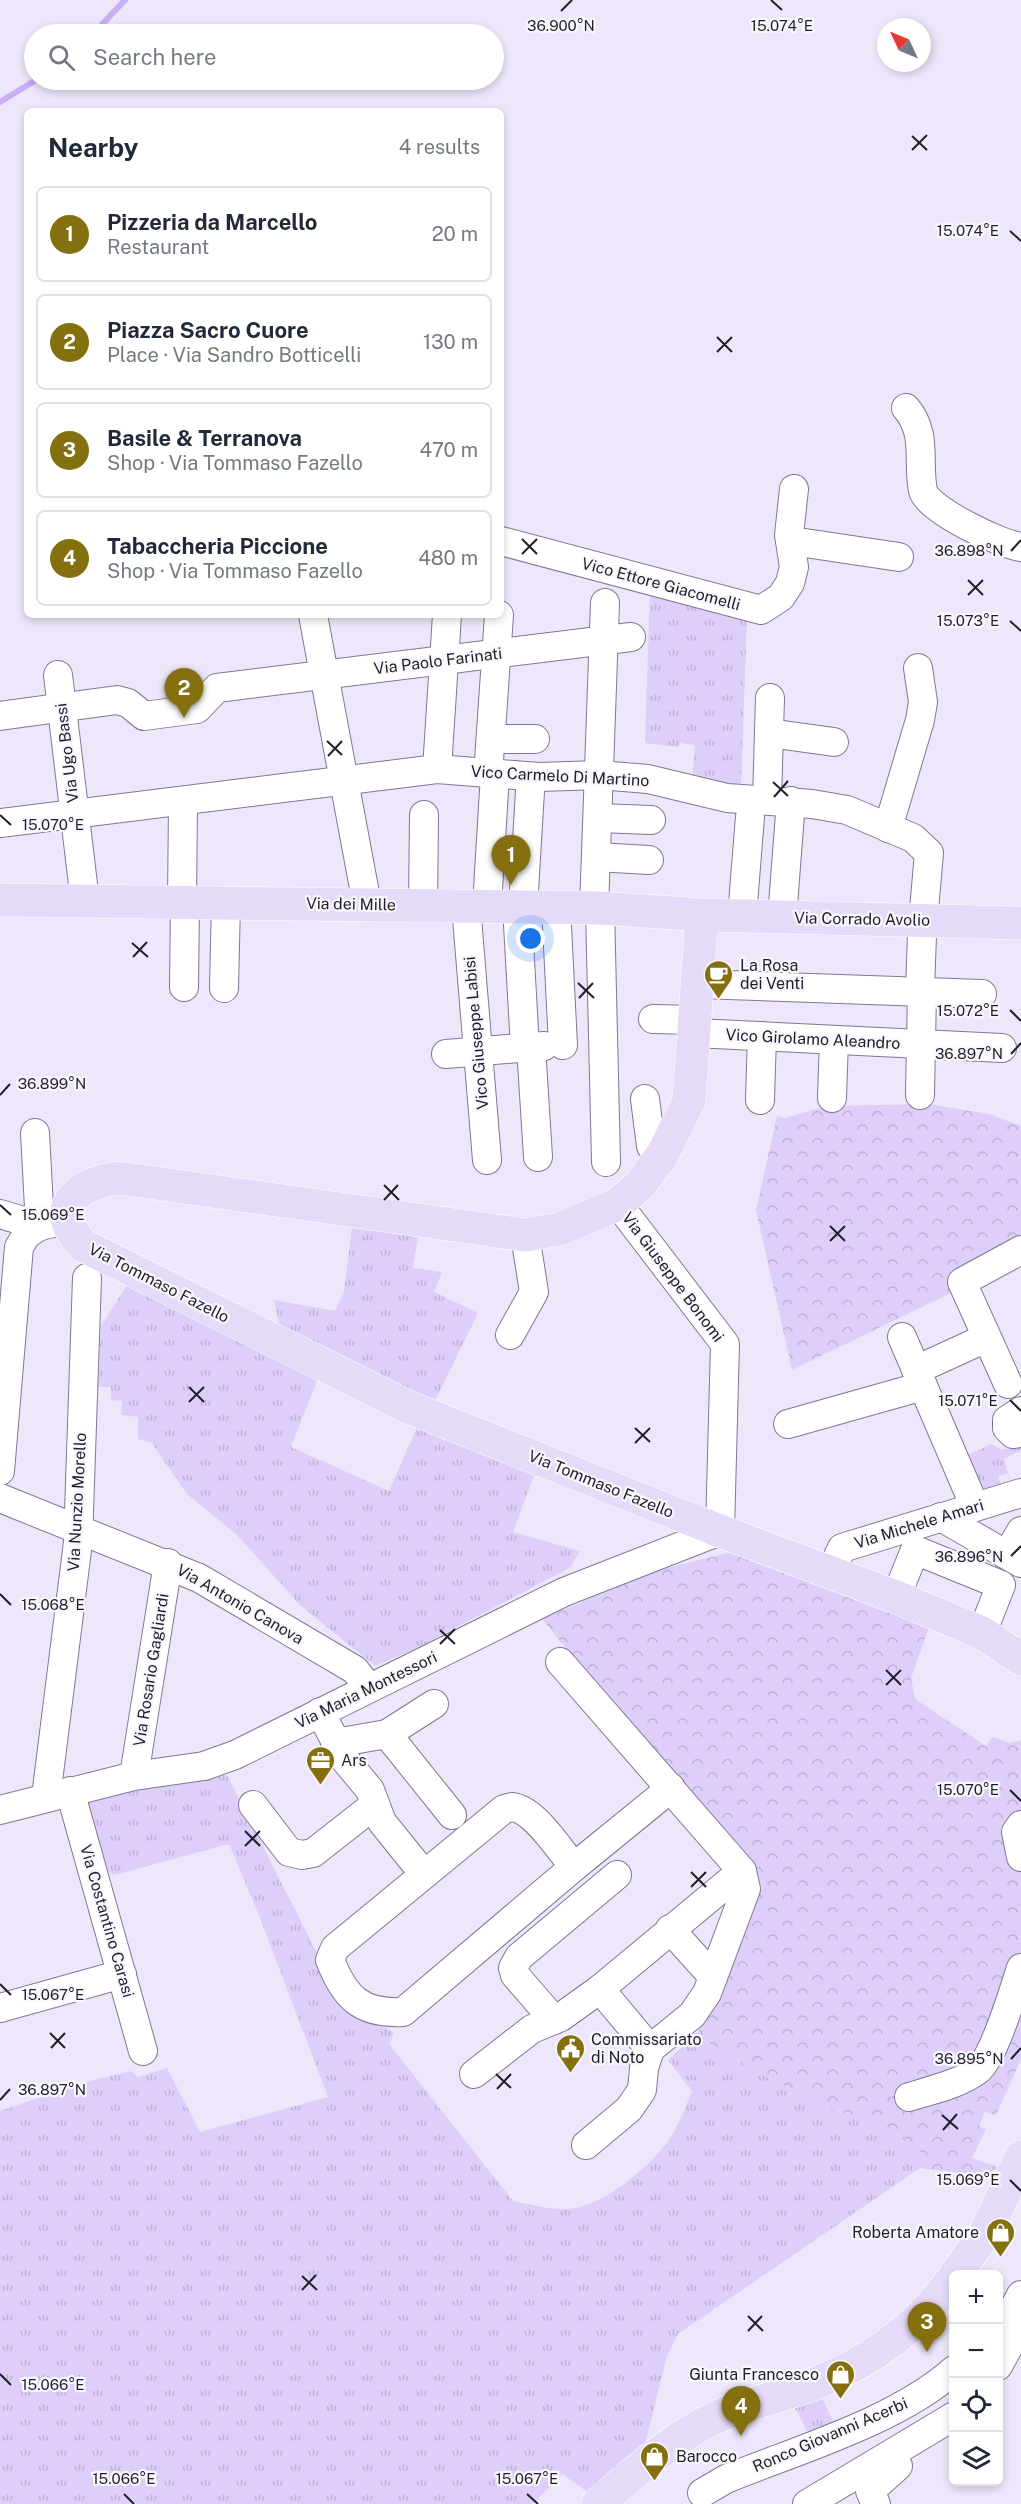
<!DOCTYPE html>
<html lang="en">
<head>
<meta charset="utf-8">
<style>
	:root { --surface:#fff; --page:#f6f6f7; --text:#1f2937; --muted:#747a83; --line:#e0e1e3; --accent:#84700f }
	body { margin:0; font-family:"Public Sans",sans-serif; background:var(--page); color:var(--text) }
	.controls { position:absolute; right:18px; bottom:18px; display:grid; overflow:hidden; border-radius:9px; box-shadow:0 3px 9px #0003 }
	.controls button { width:54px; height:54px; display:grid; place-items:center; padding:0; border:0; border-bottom:2px solid var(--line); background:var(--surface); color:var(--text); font:30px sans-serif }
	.compass { position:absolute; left:877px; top:18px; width:54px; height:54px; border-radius:50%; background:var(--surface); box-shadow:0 3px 9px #0003; rotate:314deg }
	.you { position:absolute; left:531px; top:939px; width:21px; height:21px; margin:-15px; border:4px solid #fff; border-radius:50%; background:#1a73e8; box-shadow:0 0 0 9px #1a73e833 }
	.badge { display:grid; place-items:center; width:39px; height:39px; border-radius:50%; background:var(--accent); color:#fff; font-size:20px; font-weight:700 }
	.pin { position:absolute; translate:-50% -50px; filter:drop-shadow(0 2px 3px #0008) }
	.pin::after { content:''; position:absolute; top:32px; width:21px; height:18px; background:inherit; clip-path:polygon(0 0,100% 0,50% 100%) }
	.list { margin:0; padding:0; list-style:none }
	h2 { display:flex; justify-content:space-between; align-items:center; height:78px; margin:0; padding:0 24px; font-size:26px }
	h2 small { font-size:20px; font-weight:400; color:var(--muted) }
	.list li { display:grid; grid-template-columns:39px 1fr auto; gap:18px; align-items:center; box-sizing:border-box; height:96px; margin:0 12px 12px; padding:0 12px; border:2px solid var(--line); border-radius:9px }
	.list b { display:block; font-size:22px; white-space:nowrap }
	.list p { margin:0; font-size:20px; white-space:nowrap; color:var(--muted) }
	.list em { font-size:20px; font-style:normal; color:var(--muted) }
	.icon { flex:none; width:33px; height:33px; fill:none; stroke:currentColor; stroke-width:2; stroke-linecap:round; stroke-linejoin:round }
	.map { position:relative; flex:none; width:1021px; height:2504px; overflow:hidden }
	.search { position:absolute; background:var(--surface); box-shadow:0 3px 9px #0003; left:24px; top:24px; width:480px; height:66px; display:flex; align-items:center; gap:15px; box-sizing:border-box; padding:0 21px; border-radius:33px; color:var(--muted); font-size:22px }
	.panel { position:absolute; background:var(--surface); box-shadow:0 3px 9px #0003; left:24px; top:108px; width:480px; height:510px; border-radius:9px }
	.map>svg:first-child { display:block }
	.grass { fill:url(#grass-tufts) }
	.forest { fill:url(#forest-crowns) }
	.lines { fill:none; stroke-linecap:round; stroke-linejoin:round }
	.stream { stroke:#c8aff6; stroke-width:6 }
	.minor-casing { stroke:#817794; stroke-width:30 }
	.major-casing { stroke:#fff; stroke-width:34 }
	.minor { stroke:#fff; stroke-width:28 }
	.major { stroke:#e5dbf9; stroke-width:33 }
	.ticks { fill:none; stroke:#221e29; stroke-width:2 }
	.labels { text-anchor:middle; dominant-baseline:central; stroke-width:4.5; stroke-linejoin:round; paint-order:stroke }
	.street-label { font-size:16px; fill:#221e29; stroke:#f9f7fe }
	.poi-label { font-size:16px; fill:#221e29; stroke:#f9f7fe; text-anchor:start }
	.ticks-label { font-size:15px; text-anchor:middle; fill:#221e29; stroke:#f9f7fe; stroke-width:4.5; stroke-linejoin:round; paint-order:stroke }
</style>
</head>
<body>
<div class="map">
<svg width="1021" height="2504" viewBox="0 0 1021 2504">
	<defs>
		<pattern id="grass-tufts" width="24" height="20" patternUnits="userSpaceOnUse" patternTransform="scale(1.5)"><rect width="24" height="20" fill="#ddcff9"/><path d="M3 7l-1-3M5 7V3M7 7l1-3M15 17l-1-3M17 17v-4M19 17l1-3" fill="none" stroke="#bdb1d5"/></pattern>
		<pattern id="forest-crowns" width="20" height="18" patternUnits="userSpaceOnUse" patternTransform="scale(1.5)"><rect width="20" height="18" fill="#ddcff9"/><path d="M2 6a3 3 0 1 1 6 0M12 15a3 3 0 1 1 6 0" fill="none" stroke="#bdb1d5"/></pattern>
	</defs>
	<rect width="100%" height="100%" fill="#eee7fb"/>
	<!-- grass -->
	<g class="grass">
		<path d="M650,590L747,615L741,790L692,781L695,745L680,743L679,747L645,743Z"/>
		<path d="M352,1226L418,1236L413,1268L442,1272L434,1292L478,1313L435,1401L281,1335L274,1300L335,1311L344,1292Z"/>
		<path d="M130,1281L318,1378L291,1447L389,1491L420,1421L536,1470L513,1532L580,1551L571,1567L417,1648L375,1666L300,1605L237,1535L187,1494L151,1442L138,1439V1417L121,1415L122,1401L111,1400V1387H98L101,1326Z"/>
		<path d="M992,1444L1002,1450L1021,1445V1450L1004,1459L1008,1473L998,1476L1001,1485L984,1492L968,1455Z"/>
		<path d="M227,1775L340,1999L394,2033L389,2044L513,2201C529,2204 547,2209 563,2209C600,2211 656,2163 673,2133C681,2120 686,2105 692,2091L668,2060L695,2035L770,2079L833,2109L904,2137L923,2156L920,2168L678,2334L667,2356L643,2453L589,2493L562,2474L533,2504H0V2111L82,2083L131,2071L138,2077L167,2068L200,2132L328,2097L260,1918L229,1844L114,1875L104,1869L86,1796L184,1779Z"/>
		<path d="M822,2397L836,2428L810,2436L795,2408Z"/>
	</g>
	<!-- forest -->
	<g class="forest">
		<path d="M929,1104L989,1114L1021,1126V1243L959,1289L792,1370L756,1210L777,1116L785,1118L827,1106Z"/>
		<path d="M740,1550L930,1625L911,1678L915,1699L986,1746L993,1737L1010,1743L1021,1740V2059L996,2115L985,2112L979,2126L986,2129L972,2158L1001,2168L980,2176L920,2168L923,2156L904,2137L833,2109L770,2079L695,2035L708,2019L762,1888L757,1876L688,1798L542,1619L654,1571Z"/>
	</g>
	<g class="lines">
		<!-- stream -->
		<g class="stream">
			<path d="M93,34L125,0"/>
			<path d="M0,102L36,80"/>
		</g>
		<defs>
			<g id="minor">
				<path d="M906,408C928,434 917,461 923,491C928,510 1002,545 1021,547"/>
				<path d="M501,541L761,610L781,597L790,583L794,567L789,535L794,489"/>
				<path d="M792,547L805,543L899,557"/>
				<path d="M313,615L367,904"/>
				<path d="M58,675L85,901"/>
				<path d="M0,716L117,700L128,703L144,716L197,709L217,688L631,637"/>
				<path d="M769,733L834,742"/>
				<path d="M491,739H535"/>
				<path d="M437,769L447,615"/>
				<path d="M488,775L499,615"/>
				<path d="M767,800L770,698"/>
				<path d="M598,818L651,820"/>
				<path d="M0,823L437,769L539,777L599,775L648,779L727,798L812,804L847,810L913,838L929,853L923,921"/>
				<path d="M888,828L920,720L923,702L918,668"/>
				<path d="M596,857L649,860"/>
				<path d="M182,902L183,802"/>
				<path d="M423,905L424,815"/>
				<path d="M466,906L487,1160"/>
				<path d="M487,906L494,790"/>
				<path d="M517,907L525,1048"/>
				<path d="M523,907L530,791"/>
				<path d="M556,907L563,1045"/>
				<path d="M594,908L605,603"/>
				<path d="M600,908L606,1162"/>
				<path d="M742,916L750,817"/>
				<path d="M782,918L791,801"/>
				<path d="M698,984L982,994"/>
				<path d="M184,987L185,902"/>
				<path d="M224,988L226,903"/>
				<path d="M920,991L922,935"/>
				<path d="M653,1019L696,1020"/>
				<path d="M695,1033L1002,1048"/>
				<path d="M531,1047L538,1157"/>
				<path d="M446,1054L544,1046"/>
				<path d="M920,1095L922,991"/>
				<path d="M832,1098L834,1040"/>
				<path d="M645,1099L651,1146"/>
				<path d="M760,1100L762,1036"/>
				<path d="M0,1214L40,1226L53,1223"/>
				<path d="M510,1335L534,1292L525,1235"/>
				<path d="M902,1337L975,1507"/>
				<path d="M916,1370L986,1338"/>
				<path d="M1008,1384L962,1282L1021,1250"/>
				<path d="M1021,1411L1007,1420V1428L1013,1434L1021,1433"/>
				<path d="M788,1424L923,1386"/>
				<path d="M0,1471L19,1247L27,1234L40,1226L35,1133"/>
				<path d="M0,1498L199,1578L355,1670L369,1688"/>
				<path d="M941,1517L1021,1563"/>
				<path d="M1007,1555L1021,1531"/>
				<path d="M831,1571L842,1548L1021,1493"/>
				<path d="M896,1597L915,1550L1001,1585L982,1633"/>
				<path d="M560,1662L742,1871L746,1889L707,1993L692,2015L650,2049L644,2068L642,2090L629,2109L586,2145"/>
				<path d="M320,1712L346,1761L370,1790L382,1822L423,1873"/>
				<path d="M387,1734L452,1815"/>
				<path d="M335,1743L387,1734L434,1704"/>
				<path d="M134,1776L168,1563"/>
				<path d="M70,1791L143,2051"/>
				<path d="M46,1797L78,1542L87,1278"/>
				<path d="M253,1805L289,1852L302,1855L313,1853L373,1806"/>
				<path d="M512,1807C534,1809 559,1849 574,1867L403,2012C361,2014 345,1998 330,1960L335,1948L504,1809Z"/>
				<path d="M0,1810L134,1776L204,1766L235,1755L564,1592L720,1531L725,1344L618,1204"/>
				<path d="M1021,1825L1016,1832L1021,1857"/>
				<path d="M574,1867L671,1788"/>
				<path d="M670,1929L713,1977"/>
				<path d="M600,1989L650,2049"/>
				<path d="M0,2008L122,1974"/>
				<path d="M554,2020L515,1975L513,1968L519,1957L617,1875"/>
				<path d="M474,2074L532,2029L561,2017L600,1989L742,1871"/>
				<path d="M909,2097C931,2090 960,2084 978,2070C995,2055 1013,1992 1021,1968"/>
				<path d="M998,2331L1002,2330L1021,2295"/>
				<path d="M998,2366L1021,2324"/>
				<path d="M702,2493L726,2479C797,2450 897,2421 954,2370"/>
				<path d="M807,2504L954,2416"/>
				<path d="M876,2504L870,2491L898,2466"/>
			</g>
			<g id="major">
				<path d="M0,900L600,908L702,915L1021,923"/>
				<path d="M702,915L689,1101L663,1154L639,1186L618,1204L560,1229L525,1235L119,1178C77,1183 46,1209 84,1246L408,1407L720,1531L896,1597L982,1633L1021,1659"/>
				<path d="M956,2274L986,2232L1021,2157"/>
				<path d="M598,2504C637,2470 679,2432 728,2412C757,2401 789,2394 819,2382C874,2360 919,2326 954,2277"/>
			</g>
		</defs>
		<!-- minor casing -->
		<use href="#minor" class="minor-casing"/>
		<!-- major casing -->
		<use href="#major" class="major-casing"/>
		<!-- minor -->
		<use href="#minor" class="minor"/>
		<!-- major -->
		<use href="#major" class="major"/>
	</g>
	<!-- ticks -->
	<path class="ticks" d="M771,0L782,10M561,11L572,0M912,136L927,150M912,150L927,135M1010,231L1021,241M717,337L732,352M717,352L732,337M522,539L537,554M1011,551L1021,540M522,554L537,539M968,580L983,595M968,595L983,580M1010,621L1021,631M327,741L342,755M328,756L342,741M773,782L788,796M774,797L788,781M0,815L11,825M132,943L148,957M133,957L147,942M578,983L594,998M579,998L593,983M1010,1010L1021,1021M1011,1054L1021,1043M0,1095L10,1084M384,1185L399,1200M384,1200L398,1185M0,1205L11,1215M830,1226L845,1241M830,1241L845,1226M189,1387L204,1402M1010,1400L1021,1411M189,1402L204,1387M635,1428L650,1442M635,1443L650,1428M1011,1556L1021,1546M0,1594L11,1605M440,1630L455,1644M440,1644L455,1629M886,1670L901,1685M886,1685L901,1670M1010,1790L1021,1801M245,1831L260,1846M245,1846L260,1831M691,1872L706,1887M691,1887L706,1872M0,1984L11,1995M50,2033L65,2048M51,2048L65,2033M1011,2059L1021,2048M496,2074L511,2088M497,2089L511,2074M0,2100L10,2089M942,2115L958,2129M943,2130L957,2114M1010,2180L1021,2191M302,2276L317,2290M302,2290L316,2275M748,2316L763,2331M748,2331L762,2316M0,2374L11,2385M124,2494L134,2504M527,2494L538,2504"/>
	<!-- icons -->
	<defs>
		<symbol id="cafe-pin" viewBox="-11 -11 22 30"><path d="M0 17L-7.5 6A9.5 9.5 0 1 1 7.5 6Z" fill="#84700f" stroke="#f9f7fe"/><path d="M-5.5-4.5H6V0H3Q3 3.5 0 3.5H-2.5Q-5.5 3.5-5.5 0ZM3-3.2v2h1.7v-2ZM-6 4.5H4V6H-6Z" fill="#fff"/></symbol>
		<symbol id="office-pin" viewBox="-11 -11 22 30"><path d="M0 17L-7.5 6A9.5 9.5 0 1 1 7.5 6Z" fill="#84700f" stroke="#f9f7fe"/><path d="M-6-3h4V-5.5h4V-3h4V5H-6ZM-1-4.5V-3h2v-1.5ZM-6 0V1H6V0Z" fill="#fff"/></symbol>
		<symbol id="civic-pin" viewBox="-11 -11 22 30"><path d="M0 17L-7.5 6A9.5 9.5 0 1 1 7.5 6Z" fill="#84700f" stroke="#f9f7fe"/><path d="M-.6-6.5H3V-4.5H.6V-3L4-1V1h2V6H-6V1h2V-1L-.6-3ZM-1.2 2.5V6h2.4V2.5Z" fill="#fff"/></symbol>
		<symbol id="shop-pin" viewBox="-11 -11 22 30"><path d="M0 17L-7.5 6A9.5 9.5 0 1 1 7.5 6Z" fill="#84700f" stroke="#f9f7fe"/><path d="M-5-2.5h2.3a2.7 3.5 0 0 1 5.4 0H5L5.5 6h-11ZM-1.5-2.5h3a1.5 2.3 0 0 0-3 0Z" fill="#fff"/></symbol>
	</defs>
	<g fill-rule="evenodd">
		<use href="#cafe-pin" x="702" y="958" width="33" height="45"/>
		<use href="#office-pin" x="304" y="1744" width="33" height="45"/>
		<use href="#civic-pin" x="554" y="2032" width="33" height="45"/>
		<use href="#shop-pin" x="984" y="2216" width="33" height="45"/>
		<use href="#shop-pin" x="824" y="2358" width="33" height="45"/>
		<use href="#shop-pin" x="638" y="2440" width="33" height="45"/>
	</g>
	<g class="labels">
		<!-- street labels -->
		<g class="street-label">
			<text transform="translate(661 584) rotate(15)">Vico Ettore Giacomelli</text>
			<text transform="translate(438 661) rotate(-7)">Via Paolo Farinati</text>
			<text transform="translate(67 753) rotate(-97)">Via Ugo Bassi</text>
			<text transform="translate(560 776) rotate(3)">Vico Carmelo Di Martino</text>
			<text transform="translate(351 904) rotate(1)">Via dei Mille</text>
			<text transform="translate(862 919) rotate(1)">Via Corrado Avolio</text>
			<text transform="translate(476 1033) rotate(-95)">Vico Giuseppe Labisi</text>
			<text transform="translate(813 1039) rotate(3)">Vico Girolamo Aleandro</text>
			<text transform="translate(673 1277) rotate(53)">Via Giuseppe Bonomi</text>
			<text transform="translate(159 1283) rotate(27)">Via Tommaso Fazello</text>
			<text transform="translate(601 1484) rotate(22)">Via Tommaso Fazello</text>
			<text transform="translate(77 1502) rotate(-87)">Via Nunzio Morello</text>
			<text transform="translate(919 1524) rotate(-17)">Via Michele Amari</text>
			<text transform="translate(240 1604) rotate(30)">Via Antonio Canova</text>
			<text transform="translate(151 1670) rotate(-81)">Via Rosario Gagliardi</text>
			<text transform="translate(366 1690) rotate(-26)">Via Maria Montessori</text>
			<text transform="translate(107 1921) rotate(74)">Via Costantino Carasi</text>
			<text transform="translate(830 2435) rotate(-23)">Ronco Giovanni Acerbi</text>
		</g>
		<!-- poi labels -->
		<g class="poi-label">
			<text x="740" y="965">La Rosa<tspan x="740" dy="18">dei Venti</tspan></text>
			<text x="341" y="1760">Ars</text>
			<text x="591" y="2039">Commissariato<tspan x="591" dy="18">di Noto</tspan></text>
			<text x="979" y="2232" text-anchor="end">Roberta Amatore</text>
			<text x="819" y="2374" text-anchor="end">Giunta Francesco</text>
			<text x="676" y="2456">Barocco</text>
		</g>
	</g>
	<g class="ticks-label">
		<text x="782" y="31">15.074°E</text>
		<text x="561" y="31">36.900°N</text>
		<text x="968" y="236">15.074°E</text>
		<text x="969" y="556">36.898°N</text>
		<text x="968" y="626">15.073°E</text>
		<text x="53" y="830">15.070°E</text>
		<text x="968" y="1016">15.072°E</text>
		<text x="969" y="1059">36.897°N</text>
		<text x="52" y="1089">36.899°N</text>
		<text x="53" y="1220">15.069°E</text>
		<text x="968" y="1406">15.071°E</text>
		<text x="969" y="1562">36.896°N</text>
		<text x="53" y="1610">15.068°E</text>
		<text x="968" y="1795">15.070°E</text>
		<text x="53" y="2000">15.067°E</text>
		<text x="969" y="2064">36.895°N</text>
		<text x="52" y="2095">36.897°N</text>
		<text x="968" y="2185">15.069°E</text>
		<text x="53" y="2390">15.066°E</text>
		<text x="124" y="2484">15.066°E</text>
		<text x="527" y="2484">15.067°E</text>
	</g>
</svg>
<div class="controls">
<button>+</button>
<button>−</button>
<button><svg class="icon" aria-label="locate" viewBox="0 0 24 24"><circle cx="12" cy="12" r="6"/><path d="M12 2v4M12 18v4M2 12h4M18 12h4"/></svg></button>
<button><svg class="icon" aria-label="layers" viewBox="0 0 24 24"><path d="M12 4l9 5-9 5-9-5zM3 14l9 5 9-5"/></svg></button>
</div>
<svg class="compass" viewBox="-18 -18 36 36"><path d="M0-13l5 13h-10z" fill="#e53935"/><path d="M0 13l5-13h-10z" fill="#747a83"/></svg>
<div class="you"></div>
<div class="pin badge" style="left:511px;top:885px">1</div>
<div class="pin badge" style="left:184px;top:718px">2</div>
<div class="pin badge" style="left:927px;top:2352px">3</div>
<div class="pin badge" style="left:741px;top:2436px">4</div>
<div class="search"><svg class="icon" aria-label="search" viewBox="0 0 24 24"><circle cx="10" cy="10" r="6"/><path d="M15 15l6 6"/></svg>Search here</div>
<section class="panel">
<h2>Nearby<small>4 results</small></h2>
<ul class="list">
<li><span class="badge">1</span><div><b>Pizzeria da Marcello</b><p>Restaurant</p></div><em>20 m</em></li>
<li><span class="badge">2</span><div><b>Piazza Sacro Cuore</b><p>Place · Via Sandro Botticelli</p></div><em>130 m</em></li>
<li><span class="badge">3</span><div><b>Basile &amp; Terranova</b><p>Shop · Via Tommaso Fazello</p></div><em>470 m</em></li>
<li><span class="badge">4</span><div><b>Tabaccheria Piccione</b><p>Shop · Via Tommaso Fazello</p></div><em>480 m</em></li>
</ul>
</section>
</div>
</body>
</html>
